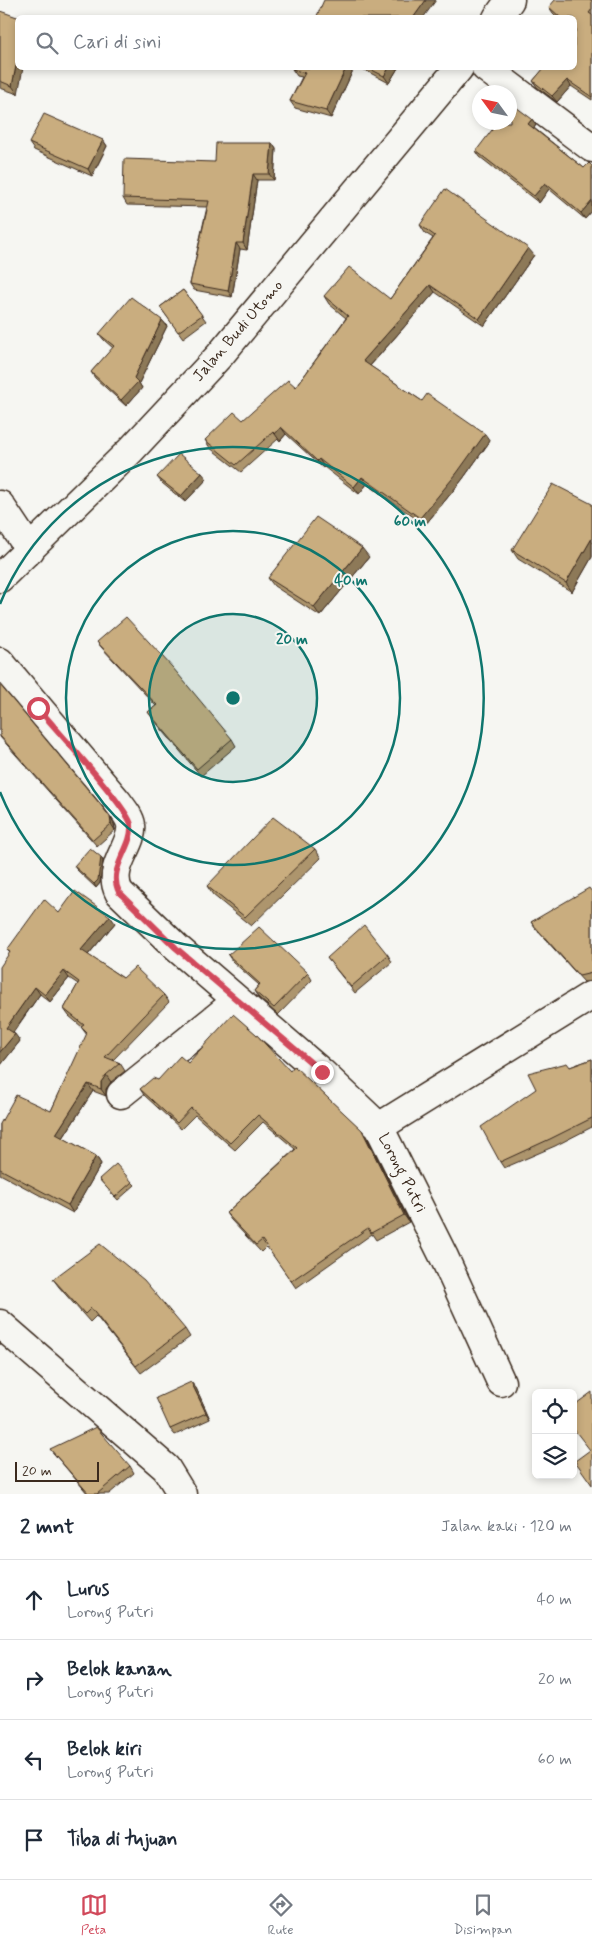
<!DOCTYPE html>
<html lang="id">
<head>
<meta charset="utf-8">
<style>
	:root { --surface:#fff; --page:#f6f6f7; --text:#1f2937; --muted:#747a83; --line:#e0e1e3; --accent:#d1495b }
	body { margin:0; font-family:Mynerve,sans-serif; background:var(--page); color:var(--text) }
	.controls { position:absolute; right:15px; bottom:15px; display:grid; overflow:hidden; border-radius:8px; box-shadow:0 2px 8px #0003 }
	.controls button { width:45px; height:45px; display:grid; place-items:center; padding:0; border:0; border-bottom:1px solid var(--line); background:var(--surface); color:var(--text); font:25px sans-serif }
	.compass { position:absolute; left:472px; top:85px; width:45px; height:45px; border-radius:50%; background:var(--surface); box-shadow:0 2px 8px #0003; rotate:303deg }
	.scale { position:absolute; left:15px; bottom:12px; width:84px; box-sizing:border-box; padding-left:5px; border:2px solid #3b2a1e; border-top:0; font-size:14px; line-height:18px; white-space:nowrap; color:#3b2a1e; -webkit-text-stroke:4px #f6f6f2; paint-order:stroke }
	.stop { position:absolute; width:15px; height:15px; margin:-11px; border:4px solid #d1495b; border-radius:50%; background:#fff }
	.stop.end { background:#d1495b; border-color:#fff; box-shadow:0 1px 5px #0008 }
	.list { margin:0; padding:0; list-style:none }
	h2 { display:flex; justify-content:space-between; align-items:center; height:65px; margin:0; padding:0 20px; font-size:21px }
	h2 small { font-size:16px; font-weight:400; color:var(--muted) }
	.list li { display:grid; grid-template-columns:32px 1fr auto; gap:15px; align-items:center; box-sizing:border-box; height:80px; padding:0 20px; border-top:1px solid var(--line) }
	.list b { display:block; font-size:19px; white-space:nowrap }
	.list p { margin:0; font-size:16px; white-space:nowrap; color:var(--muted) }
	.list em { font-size:16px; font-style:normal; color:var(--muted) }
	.icon { flex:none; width:28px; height:28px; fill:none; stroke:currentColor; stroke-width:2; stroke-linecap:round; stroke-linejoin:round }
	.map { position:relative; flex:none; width:592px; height:1494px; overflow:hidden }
	.search { position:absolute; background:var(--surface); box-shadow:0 2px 8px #0003; left:15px; right:15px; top:15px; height:55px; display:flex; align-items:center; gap:12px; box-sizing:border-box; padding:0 18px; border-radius:8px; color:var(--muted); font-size:19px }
	.sheet { height:385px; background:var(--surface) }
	nav { display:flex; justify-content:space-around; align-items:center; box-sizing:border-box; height:70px; border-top:1px solid var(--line); background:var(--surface); font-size:14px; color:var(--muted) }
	nav a { display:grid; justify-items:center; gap:2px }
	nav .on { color:var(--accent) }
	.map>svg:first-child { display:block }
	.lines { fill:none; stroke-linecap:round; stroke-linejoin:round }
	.street-casing { stroke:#3b2a1e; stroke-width:31 }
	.secondary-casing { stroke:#3b2a1e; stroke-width:31 }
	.street { stroke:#f6f6f2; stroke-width:28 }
	.secondary { stroke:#f6f6f2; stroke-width:28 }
	.wall { fill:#ad956d; stroke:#3b2a1e }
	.shaded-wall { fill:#8d7959; stroke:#3b2a1e }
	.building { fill:#c9ad7f; stroke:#3b2a1e }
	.route { stroke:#d1495b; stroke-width:6 }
	.ring { fill:none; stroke:#0f766e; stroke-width:2.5 }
	.labels { text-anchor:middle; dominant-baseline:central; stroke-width:4; stroke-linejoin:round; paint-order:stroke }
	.street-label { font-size:16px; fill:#3b2a1e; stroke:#f6f6f2 }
	.centre { fill:#0f766e; stroke:#f6f6f2; stroke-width:2.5 }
	.ring-label { font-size:15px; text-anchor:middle; font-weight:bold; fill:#0f766e; stroke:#f6f6f2; stroke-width:4; stroke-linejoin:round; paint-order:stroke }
</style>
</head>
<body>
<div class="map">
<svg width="592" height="1494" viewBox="0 0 592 1494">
	<rect width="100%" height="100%" fill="#f6f6f2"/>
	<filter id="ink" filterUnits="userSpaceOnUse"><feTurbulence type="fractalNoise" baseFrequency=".02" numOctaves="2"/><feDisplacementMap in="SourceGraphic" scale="10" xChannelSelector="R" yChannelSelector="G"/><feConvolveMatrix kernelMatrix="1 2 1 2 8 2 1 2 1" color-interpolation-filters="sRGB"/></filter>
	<g filter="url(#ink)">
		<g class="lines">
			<defs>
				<g id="street">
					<path d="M486,68L592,148"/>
					<path d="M0,662L117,801C122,808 130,817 131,825C134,845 106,867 119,892L177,948L321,1072L379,1127L444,1257L501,1382"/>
					<path d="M121,1094L237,1001"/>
					<path d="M379,1127L592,995"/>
					<path d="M0,1324L166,1468L182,1494"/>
				</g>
				<g id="secondary">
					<path d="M497,18L510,0"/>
					<path d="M0,505L30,550"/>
					<path d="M0,578L131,450L220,355L459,68"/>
				</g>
			</defs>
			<!-- street casing -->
			<use href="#street" class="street-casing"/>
			<!-- secondary casing -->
			<use href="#secondary" class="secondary-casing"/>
			<!-- street -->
			<use href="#street" class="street"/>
			<!-- secondary -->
			<use href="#secondary" class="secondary"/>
		</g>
		<!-- wall -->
		<g class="wall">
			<path d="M592,0V100L571,86L557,102L537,87L533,81L576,32L574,31V18H558L553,13L549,7Z"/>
			<path d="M0,11L18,94L0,88Z"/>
			<path d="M354,68L331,118L295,108L290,101L302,77L297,76L292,69Z"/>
			<path d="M361,68H398L389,83Z"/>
			<path d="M532,119L536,125L534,128L584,168L592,166V211L585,219L549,189L539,203L480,157L476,151Z"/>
			<path d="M103,140L107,146L92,176L34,150L29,143Z"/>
			<path d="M272,143L276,149L274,180H257L247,250L240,249L232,297L194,290L190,284L207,207L127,205L123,198L215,162Z"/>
			<path d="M420,225L534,255L484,326L435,292L370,366L422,401L490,441L462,480L425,525L367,484L359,494L324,467L323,468L286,434L280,441L278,439L241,472L210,448L205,440L243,420L296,387L346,318L329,304L324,296L390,299L433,238L425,233Z"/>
			<path d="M183,290L206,321L183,338L160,307Z"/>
			<path d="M162,320L167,326L139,383L142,388L126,406L95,378L91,372L113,348L104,340L99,334Z"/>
			<path d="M157,477L207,479L185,502L162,483Z"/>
			<path d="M592,504V557L572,592L518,559L512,550Z"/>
			<path d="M369,557L320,616L274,586L268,578Z"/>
			<path d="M97,642L232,739L236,746L201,776L153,719L148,712L156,706L102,648Z"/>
			<path d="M0,685L114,824L115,830L97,846L0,737Z"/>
			<path d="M315,849L321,858L251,926L213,895L207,886Z"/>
			<path d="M101,857L103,861L100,883L96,888L76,869L74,866Z"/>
			<path d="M592,892V981L584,982L535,928L531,922Z"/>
			<path d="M59,913L115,923L88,955L123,978L164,995L169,1002L113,1060L120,1063L125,1071L111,1082L106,1089V1096L93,1091L63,1138L96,1156L101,1164L73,1213L0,1174V1124L51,1111L87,1035L81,1027H82L69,1016L64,1009L78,984L69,978L50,1002L40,994L13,1033L20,1041L0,1066L10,953L7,950Z"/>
			<path d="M228,955L308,973L312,980L278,1015L258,997L254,991L259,985L232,961Z"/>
			<path d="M388,955L392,962L355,993L327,958Z"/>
			<path d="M592,1059V1127L555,1146L504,1168L500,1162L570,1067Z"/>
			<path d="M188,1063L290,1071L366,1136L409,1222L376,1240L372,1234L296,1288L267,1246L261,1252L231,1220L226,1213L295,1149L263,1122L235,1150L195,1115L181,1129L144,1095L140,1089L158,1080Z"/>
			<path d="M99,1179L132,1182L135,1185L118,1200Z"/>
			<path d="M53,1279L185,1329L190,1337L141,1373L96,1316L90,1322L59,1287Z"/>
			<path d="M196,1388L210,1419L175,1435L170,1429Z"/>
			<path d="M50,1449L130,1466L134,1473L109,1494H88L55,1455Z"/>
		</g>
		<!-- shaded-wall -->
		<g class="shaded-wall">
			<path d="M426,0H436L423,18H413Z"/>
			<path d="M18,56V68H23L18,94L12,86Z"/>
			<path d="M346,68H354L331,118L326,111Z"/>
			<path d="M389,68H398L389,83L384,76Z"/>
			<path d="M567,80L571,86L557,102L552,96Z"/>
			<path d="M532,119L536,125L532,130L528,124Z"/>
			<path d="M103,140L107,146L92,176L88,169Z"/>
			<path d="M272,143L276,149L274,180L269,174Z"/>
			<path d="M253,174L257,180L247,250L243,243Z"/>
			<path d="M545,183L549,189L539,203L534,196Z"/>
			<path d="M592,200V211L585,219L581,213Z"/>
			<path d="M236,243L240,249L232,297L228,291Z"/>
			<path d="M528,248L534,255L484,326L479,319Z"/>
			<path d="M430,285L435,292L368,368L363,361Z"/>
			<path d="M162,320L167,326L139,383L142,388L126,406L121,400L134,378Z"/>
			<path d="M281,427L286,434L280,441L275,434Z"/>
			<path d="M485,434L490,441L462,480L425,525L420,518Z"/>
			<path d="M319,459L324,467L323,468L317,461Z"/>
			<path d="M202,473L207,479L185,502L181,496Z"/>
			<path d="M362,477L367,484L359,494L354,487Z"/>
			<path d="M592,538V557L572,592L566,583Z"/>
			<path d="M362,548L369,557L320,616L314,607Z"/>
			<path d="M110,817L114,824L115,830L111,824Z"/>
			<path d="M101,857L103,861L100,883L96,888L94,884Z"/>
			<path d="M110,916L115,923L86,957L81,950Z"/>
			<path d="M64,971L69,978L50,1002L45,995Z"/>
			<path d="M35,987L40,994L11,1035L6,1028Z"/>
			<path d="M15,1034L20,1041L0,1066V1052Z"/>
			<path d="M106,1075L111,1082L106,1089V1096L101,1089V1082Z"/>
			<path d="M88,1084L93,1091L61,1141L56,1134Z"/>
			<path d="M362,1130L366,1136L409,1222L404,1215Z"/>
			<path d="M96,1156L101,1164L73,1213L68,1205Z"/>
			<path d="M191,1382L196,1388L210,1419L206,1413Z"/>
		</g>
		<!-- building -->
		<g class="building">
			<path d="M324,0H426L413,18H316Z"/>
			<path d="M555,0H592V9L589,13L592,15V97L567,80L552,96L533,81L544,68H574V33L577,30L574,28V18H561L549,7Z"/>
			<path d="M0,11L20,18H18V56L12,86L0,81Z"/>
			<path d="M293,68H346L326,111L290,101L305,73L292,69Z"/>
			<path d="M368,68H389L384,76Z"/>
			<path d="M512,104L532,119L528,124L584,168L589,163L592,166V200L581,213L545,183L534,196L476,151L498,122H510V107Z"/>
			<path d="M44,114L103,140L88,169L29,143Z"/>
			<path d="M216,143H272L269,174H253L243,243H236L228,291L190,284L209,201L123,198L124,159L215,162Z"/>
			<path d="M445,189L528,248L479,319L430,285L363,361L422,401L427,394L485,434L457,473L420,518L362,477L354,487L319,459L317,461L281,427L275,434L273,432L236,465L205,440L234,412L243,420L288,380L296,387L348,316L324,296L349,267L390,299L435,236L420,225Z"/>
			<path d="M183,290L202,315L178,332L160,307Z"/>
			<path d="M131,297L162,320L134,378L138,382L121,400L91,372L114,346L99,334Z"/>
			<path d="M179,454L202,473L181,496L157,477Z"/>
			<path d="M553,484L592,504V538L566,583L512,550Z"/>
			<path d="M316,517L362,548L314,607L268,578Z"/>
			<path d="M126,617L173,668L232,739L197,769L148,712L157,705L97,642Z"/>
			<path d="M0,685L100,804L110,817L111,824L93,840L0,736Z"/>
			<path d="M273,817L315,849L245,917L207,886Z"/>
			<path d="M90,848L101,857L98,880L94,884L74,866Z"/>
			<path d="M589,888L592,892V973L579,976L531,922Z"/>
			<path d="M75,891L110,916L81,950L123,978L135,967L164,995L105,1057L120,1063L106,1075L101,1082V1089L88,1084L56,1134L96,1156L68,1205L0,1169V1124L16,1095L51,1111L87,1033L81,1027L84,1025L64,1009L79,982L64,971L45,995L35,987L6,1028L15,1034L0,1052V967L10,952L7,950L44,899L59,913Z"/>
			<path d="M364,925L388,955L351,987L327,958Z"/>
			<path d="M259,927L308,973L274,1008L254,991L260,984L228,955Z"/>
			<path d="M233,1014L256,1034L290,1071L294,1066L362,1130L404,1215L371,1233L368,1228L291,1281L262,1240L256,1245L226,1213L297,1148L258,1115L230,1143L191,1108L177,1123L140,1089L153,1078L158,1080L180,1056L188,1063Z"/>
			<path d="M592,1059V1118L550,1139L500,1162L481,1127L536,1089L528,1073L567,1063L570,1067Z"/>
			<path d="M116,1164L132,1182L115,1197L99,1179Z"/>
			<path d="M100,1244L144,1280L185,1329L136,1366L91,1308L85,1314L53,1279Z"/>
			<path d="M191,1382L206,1413L170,1429L156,1398Z"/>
			<path d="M592,1392V1485L575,1461L590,1450L573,1428V1406Z"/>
			<path d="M96,1427L130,1466L97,1494H89L50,1449Z"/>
		</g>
	</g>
	<g class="lines" filter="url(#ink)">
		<!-- route -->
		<path class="route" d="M38,708C52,725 130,810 131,825C133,848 107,868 119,892L176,948L322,1072"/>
	</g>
	<!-- distance rings -->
	<circle cx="233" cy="698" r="84" fill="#0f766e" fill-opacity=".12"/>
	<g class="ring">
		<circle cx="233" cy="698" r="84"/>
		<circle cx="233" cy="698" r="167"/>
		<path d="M0 604A251 251 0 1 1 0 792"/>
	</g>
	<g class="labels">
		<!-- street labels -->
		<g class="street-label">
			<text transform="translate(238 331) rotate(-49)">Jalan Budi Utomo</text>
			<text transform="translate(402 1173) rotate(63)">Lorong Putri</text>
		</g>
	</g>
	<circle cx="233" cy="698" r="8" class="centre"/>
	<g class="ring-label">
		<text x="410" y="526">60 m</text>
		<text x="351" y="585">40 m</text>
		<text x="292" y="644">20 m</text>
	</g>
</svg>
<div class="controls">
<button><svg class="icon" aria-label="locate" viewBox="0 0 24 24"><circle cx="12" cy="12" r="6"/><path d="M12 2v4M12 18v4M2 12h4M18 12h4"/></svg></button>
<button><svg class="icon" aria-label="layers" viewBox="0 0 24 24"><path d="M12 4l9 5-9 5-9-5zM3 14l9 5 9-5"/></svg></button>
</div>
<svg class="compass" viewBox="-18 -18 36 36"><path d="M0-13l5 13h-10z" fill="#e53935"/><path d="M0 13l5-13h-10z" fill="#747a83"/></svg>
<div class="scale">20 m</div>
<div class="stop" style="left:38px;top:708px"></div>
<div class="stop end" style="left:322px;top:1072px"></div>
<div class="search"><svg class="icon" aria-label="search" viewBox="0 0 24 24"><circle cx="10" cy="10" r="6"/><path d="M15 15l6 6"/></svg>Cari di sini</div>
</div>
<section class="sheet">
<h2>2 mnt<small>Jalan kaki · 120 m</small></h2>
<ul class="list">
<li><svg class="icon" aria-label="ahead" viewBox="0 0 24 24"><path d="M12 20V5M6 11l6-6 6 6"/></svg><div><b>Lurus</b><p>Lorong Putri</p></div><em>40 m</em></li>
<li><svg class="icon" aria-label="right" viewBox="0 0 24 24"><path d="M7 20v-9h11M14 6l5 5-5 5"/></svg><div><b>Belok kanan</b><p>Lorong Putri</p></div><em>20 m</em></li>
<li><svg class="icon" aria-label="left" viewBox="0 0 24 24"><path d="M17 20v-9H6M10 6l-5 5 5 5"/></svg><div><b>Belok kiri</b><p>Lorong Putri</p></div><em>60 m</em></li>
<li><svg class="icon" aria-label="arrive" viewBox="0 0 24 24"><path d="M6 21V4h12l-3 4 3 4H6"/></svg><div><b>Tiba di tujuan</b></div></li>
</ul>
</section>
<nav>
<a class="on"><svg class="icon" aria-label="map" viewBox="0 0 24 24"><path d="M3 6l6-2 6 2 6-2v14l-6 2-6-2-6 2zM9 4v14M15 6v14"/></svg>Peta</a>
<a><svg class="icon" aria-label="directions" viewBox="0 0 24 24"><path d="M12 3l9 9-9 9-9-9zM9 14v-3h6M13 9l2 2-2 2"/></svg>Rute</a>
<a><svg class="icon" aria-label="saved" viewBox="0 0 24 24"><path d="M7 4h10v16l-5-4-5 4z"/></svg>Disimpan</a>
</nav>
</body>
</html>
